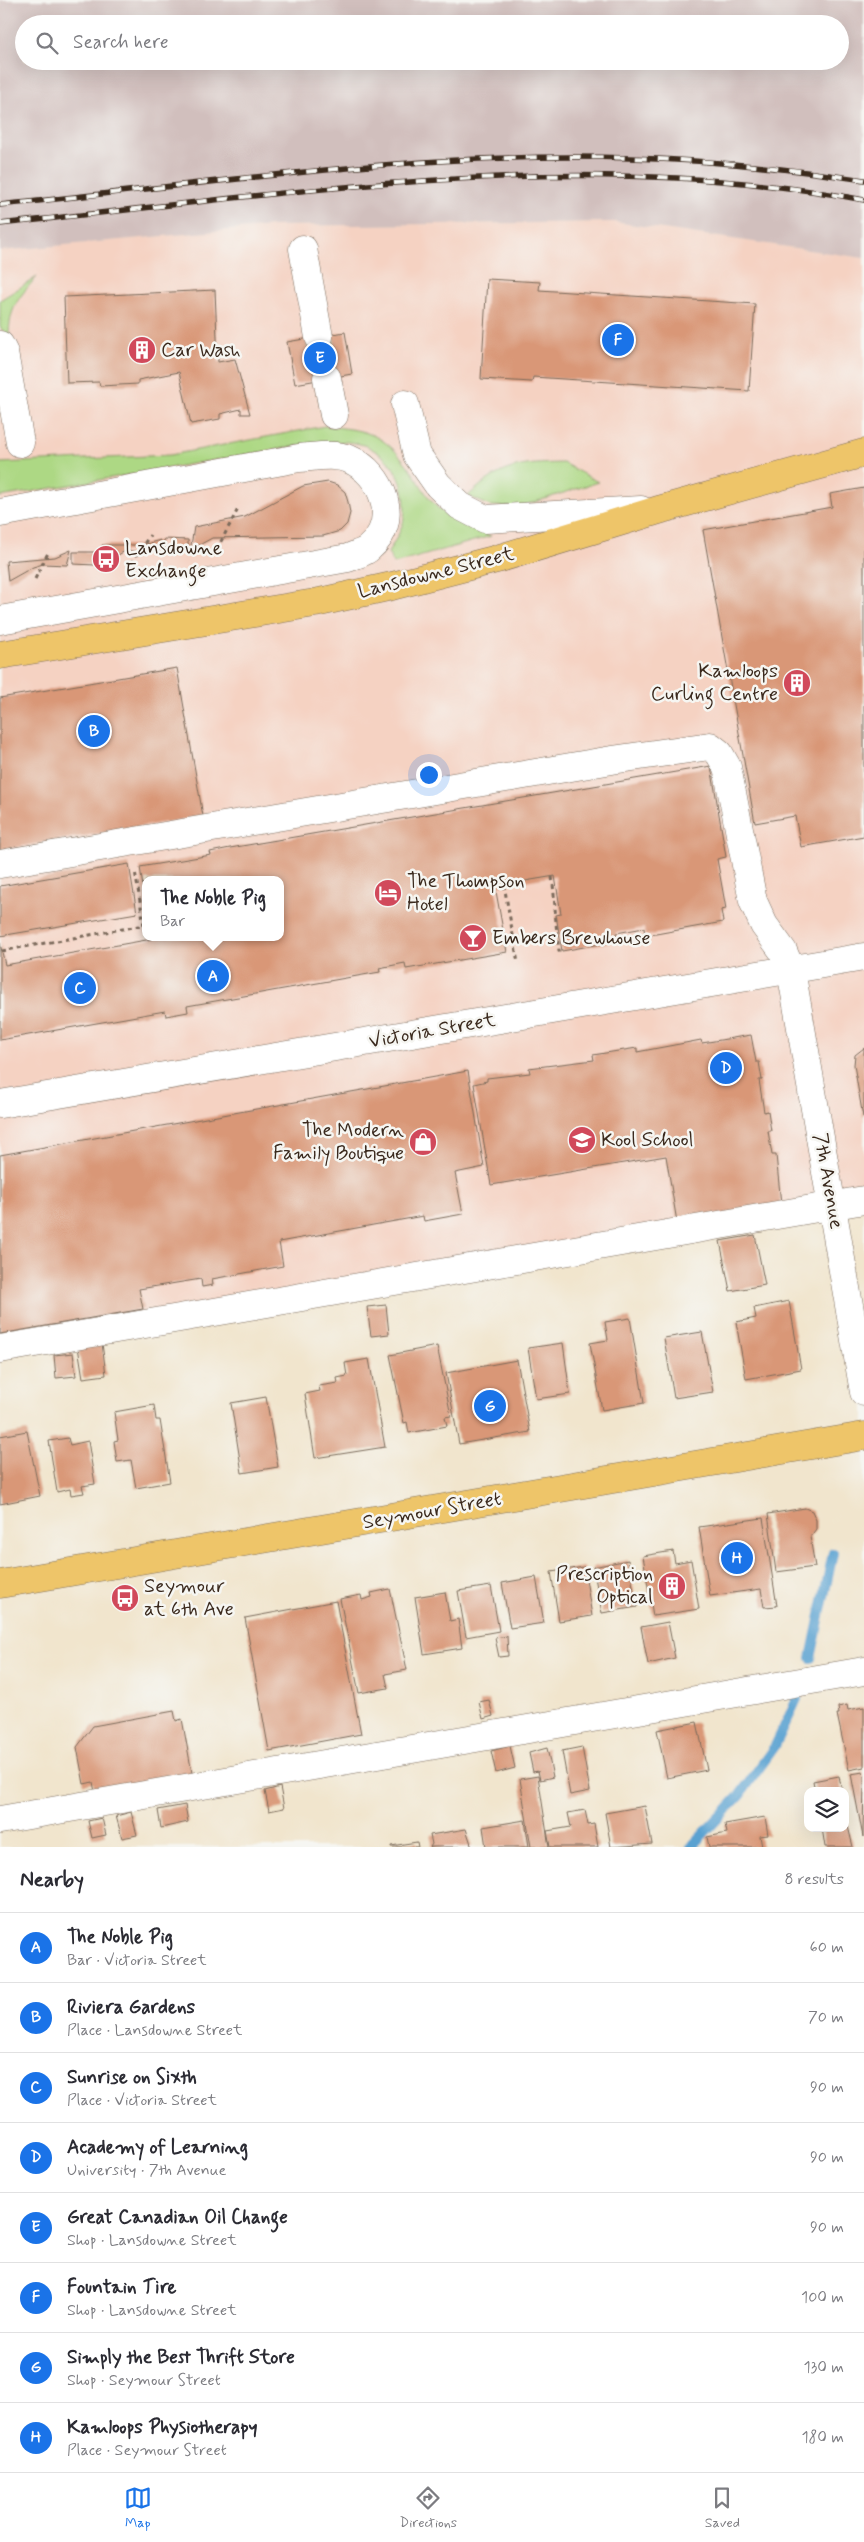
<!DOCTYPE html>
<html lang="en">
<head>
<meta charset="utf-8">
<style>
	:root { --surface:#fff; --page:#f7f7f7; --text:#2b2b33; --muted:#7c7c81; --line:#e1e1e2; --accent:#1a73e8 }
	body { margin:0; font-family:Mynerve,sans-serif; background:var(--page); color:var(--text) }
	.controls { position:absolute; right:15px; bottom:15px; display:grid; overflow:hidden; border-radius:10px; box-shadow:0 5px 20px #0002 }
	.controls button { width:45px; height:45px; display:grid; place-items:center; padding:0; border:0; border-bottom:1px solid var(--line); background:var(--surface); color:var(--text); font:25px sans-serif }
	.you { position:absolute; left:428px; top:774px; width:18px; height:18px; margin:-12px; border:4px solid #fff; border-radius:50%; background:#1a73e8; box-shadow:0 0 0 8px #1a73e833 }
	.badge { display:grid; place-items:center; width:32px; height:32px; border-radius:50%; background:var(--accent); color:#fff; font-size:16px; font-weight:700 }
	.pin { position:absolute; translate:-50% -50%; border:2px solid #fff; box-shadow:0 1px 5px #0006 }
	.popup { position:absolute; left:142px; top:876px; width:142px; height:65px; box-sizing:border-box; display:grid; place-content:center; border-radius:10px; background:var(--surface); filter:drop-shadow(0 1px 4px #0005); font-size:16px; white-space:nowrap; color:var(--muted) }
	.popup b { font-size:19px; color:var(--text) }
	.popup::after { content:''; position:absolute; left:50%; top:100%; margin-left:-10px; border:10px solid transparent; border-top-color:var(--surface) }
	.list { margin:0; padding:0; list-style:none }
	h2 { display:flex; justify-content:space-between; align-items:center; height:65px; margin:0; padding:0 20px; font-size:21px }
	h2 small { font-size:16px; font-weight:400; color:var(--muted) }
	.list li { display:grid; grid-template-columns:32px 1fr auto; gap:15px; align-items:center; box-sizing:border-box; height:70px; padding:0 20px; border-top:1px solid var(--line) }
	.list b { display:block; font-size:19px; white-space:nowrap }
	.list p { margin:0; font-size:16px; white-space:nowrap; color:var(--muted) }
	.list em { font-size:16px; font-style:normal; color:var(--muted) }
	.icon { flex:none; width:28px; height:28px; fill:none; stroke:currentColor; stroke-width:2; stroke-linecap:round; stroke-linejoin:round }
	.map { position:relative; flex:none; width:864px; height:1847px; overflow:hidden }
	.search { position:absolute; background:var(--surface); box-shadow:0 5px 20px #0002; left:15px; right:15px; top:15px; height:55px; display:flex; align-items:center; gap:12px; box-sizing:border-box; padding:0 18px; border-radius:28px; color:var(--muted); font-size:19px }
	.sheet { height:625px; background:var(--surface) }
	nav { display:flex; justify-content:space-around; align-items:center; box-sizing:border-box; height:70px; border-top:1px solid var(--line); background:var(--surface); font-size:14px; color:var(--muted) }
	nav a { display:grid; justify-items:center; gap:2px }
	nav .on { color:var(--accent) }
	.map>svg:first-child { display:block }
	.built { fill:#f5d2c2; fill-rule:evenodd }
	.industrial { fill:#d1bfbd; fill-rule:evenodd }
	.green { fill:#add884; stroke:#748151 }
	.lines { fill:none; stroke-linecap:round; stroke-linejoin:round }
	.stream { stroke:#5aa2d1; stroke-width:10 }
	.building { fill:#d99777 }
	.minor-tunnel { stroke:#cdc0aa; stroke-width:28; stroke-dasharray:28 14; stroke-linecap:butt }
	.minor-casing { stroke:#7b6b5b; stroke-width:29 }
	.major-casing { stroke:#7b6b5b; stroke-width:29 }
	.path { stroke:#7b6b5b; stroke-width:3; stroke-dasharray:4 4; stroke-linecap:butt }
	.minor { stroke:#fff; stroke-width:28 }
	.major { stroke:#eec569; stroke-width:28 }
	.rail-casing { stroke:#3b2a1e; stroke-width:5.5 }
	.rail { stroke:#f6f6f2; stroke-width:4; stroke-dasharray:11; stroke-linecap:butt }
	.labels { text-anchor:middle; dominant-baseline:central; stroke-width:5; stroke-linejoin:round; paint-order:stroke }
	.poi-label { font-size:20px; fill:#3b2a1e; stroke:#f6f6f2; text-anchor:start }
	.street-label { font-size:20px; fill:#3b2a1e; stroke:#f6f6f2 }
</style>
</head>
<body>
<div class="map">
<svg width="864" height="1847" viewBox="0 0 864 1847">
	<rect width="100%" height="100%" fill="#f6f6f2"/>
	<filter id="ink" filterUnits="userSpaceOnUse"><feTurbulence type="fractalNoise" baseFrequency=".02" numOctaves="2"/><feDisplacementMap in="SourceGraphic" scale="10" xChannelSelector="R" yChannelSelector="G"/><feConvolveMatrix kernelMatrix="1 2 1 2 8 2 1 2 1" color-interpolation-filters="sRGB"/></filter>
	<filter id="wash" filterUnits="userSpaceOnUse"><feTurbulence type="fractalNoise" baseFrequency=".0096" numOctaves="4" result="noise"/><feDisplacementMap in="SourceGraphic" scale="20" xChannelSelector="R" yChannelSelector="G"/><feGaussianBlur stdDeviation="1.12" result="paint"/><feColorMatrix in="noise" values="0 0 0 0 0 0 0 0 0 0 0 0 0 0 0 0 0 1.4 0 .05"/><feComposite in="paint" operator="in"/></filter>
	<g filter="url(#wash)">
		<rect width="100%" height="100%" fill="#f1e5cd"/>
		<!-- built -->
		<path class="built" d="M614,222L864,258V1201L0,1349V251L273,226ZM146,880H280V937H146Z"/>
		<!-- industrial -->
		<path class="industrial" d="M0,0H864V258L614,222L273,226L0,251ZM24,24H840V61H24Z"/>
		<!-- green -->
		<g class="green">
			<path d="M37,277C18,298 9,308 9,338L0,327V300Z"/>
			<path d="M325,426C365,430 382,432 408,466C418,479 425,495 437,507C452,521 473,527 491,536L394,564L388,553C393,543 403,529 404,518C408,489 398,464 372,449C356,439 332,442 314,443L0,497V463L170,455Z"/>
			<path d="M563,463L598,482L519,507L490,506L468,496C502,465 518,464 563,463Z"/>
		</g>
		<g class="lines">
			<!-- stream -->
			<g class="stream">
				<path d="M811,1658L833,1553"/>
				<path d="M691,1847L740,1795L775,1746L797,1699"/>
			</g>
		</g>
		<g id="blocks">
			<!-- building -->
			<g class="building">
				<path d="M487,279L540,282L539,290L755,304L749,391L533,377L532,382L481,379Z"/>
				<path d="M215,290L218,362L235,359L250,414H241V409L220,414V419L191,424L179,372L138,380V384L100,386L99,382L67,383L64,297Z"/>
				<path d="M345,332L352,374L295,384L287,342Z"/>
				<path d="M328,482L337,485L345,492L348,502L350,513L347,524L340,531L323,536L212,538L192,549L191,546L194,527L245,517L303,486Z"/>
				<path d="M864,488V836L801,847L795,816L755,823L703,530L832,507L830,494Z"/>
				<path d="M164,539L188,540V551L164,550Z"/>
				<path d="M160,540L159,551H125L99,566L102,545H143Z"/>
				<path d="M71,550L67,565L43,564L33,567L8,581L6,561L55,557Z"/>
				<path d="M73,552H96L95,565L73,564Z"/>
				<path d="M177,668L203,816L0,850V698Z"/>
				<path d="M711,766L726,857L717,859L726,909L721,910L723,922L645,936L644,928L616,933L617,941L562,951L556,915L561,914L555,876L495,886L507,952L406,969L405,963L379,968L380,972L187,1006L188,1012L166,1016L165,1011L0,1040V943L5,965L152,939V937H280V880H146L144,893L140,867L211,855L210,852L230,848Z"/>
				<path d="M129,864L137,913L0,936V886Z"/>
				<path d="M751,1035L756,1062H759L762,1080H759L764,1112L768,1111L771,1131H768L772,1155H776L781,1204L677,1222L666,1156L491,1185L474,1084L487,1081V1078L530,1073L529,1068L594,1060L593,1055L637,1048V1052L701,1040L702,1043Z"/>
				<path d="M864,1048V1117H863L854,1065L855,1055Z"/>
				<path d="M468,1071L484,1167L455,1173L463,1214L424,1221L423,1216L279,1242L283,1266L212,1279L213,1285L202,1287L201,1279L139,1289L143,1309L0,1334V1155Z"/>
				<path d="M755,1235L765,1285L730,1291L720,1241Z"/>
				<path d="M789,1301L801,1369L746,1379L736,1322L756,1318L754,1308Z"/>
				<path d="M386,1305L389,1334L371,1336L367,1307Z"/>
				<path d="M630,1318L644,1403L602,1410L590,1343L608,1340L605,1322Z"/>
				<path d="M702,1332L713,1392L674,1398L664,1338Z"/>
				<path d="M102,1343L106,1375L83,1378L78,1347Z"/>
				<path d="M563,1343L570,1394L536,1399L528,1348Z"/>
				<path d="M437,1346L451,1416L445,1417L447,1426L409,1433L407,1422L404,1423L390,1355Z"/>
				<path d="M73,1353L76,1376L56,1378L54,1355Z"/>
				<path d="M369,1359L385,1447L315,1458L305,1394L320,1391L319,1386L338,1383L337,1378L347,1376L345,1363Z"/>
				<path d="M517,1360L530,1432L459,1444L446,1373Z"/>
				<path d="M266,1397L278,1467L242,1473L231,1403Z"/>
				<path d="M154,1405L156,1420H160L170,1482L136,1488L131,1460L117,1462L114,1441L118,1440L114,1412Z"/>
				<path d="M27,1431L40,1496L0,1504V1436Z"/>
				<path d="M68,1438L70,1445L88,1441L95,1484L82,1486L84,1493L71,1495L70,1489L57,1492L49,1441Z"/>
				<path d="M805,1508L812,1511L816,1520V1529L810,1537L815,1567L776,1572L768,1514Z"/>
				<path d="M763,1518L777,1606L764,1607L761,1589L710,1596L699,1527Z"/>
				<path d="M673,1551L675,1563L691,1560L699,1609L653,1616L643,1556Z"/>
				<path d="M628,1560L637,1607L602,1613L593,1567Z"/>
				<path d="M584,1567L592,1616L559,1621L551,1572Z"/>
				<path d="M536,1577L544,1623L510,1628L502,1583Z"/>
				<path d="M491,1586L499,1631L466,1637L458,1591Z"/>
				<path d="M390,1589L407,1670L385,1674L388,1688L359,1693L340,1599L361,1595L362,1600L372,1597L371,1593Z"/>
				<path d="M445,1592L450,1621L458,1619L462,1648L424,1654L415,1597Z"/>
				<path d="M336,1601L361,1734L269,1751L245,1618Z"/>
				<path d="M668,1622L675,1658L648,1664L641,1627Z"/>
				<path d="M507,1636L508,1656L499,1657L495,1638Z"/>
				<path d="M489,1700L493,1716L483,1719L479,1702Z"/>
				<path d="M847,1705L848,1710L864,1707V1767L849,1770L837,1714H839L838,1707Z"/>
				<path d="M174,1711L176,1721L182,1719L192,1773L95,1792L93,1782L84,1784L77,1747L93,1726Z"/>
				<path d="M697,1722L707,1770L667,1778L657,1730Z"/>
				<path d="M510,1746L515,1768L496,1773L491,1751Z"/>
				<path d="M582,1747L590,1791L570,1795L562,1751Z"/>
				<path d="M547,1748L553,1777L540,1780L538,1771L533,1772L529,1753Z"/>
				<path d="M863,1772L864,1777L863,1837L851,1774Z"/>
				<path d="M538,1776L549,1847H531L520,1779Z"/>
				<path d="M839,1776L842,1791H815L813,1781Z"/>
				<path d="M280,1787L284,1808L269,1811L265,1791Z"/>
				<path d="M185,1805L188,1822L161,1828L158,1810Z"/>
				<path d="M645,1806L652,1844L611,1847L605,1813Z"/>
				<path d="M585,1810L588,1825L594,1824L598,1847H550L547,1831L571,1827L568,1813Z"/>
				<path d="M131,1812L137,1835L122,1838L116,1816Z"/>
				<path d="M845,1814L853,1847H825L822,1828H845Z"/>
				<path d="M765,1817L768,1835L760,1836L762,1847H709L707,1837L727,1833L725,1824Z"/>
				<path d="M102,1818L106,1835L92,1838L88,1821Z"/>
				<path d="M525,1820L529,1847H486L483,1827Z"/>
				<path d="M466,1829L472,1847H430L432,1844L430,1835Z"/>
				<path d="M417,1842L418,1847H391V1846Z"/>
			</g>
		</g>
	</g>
	<g filter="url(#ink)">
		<use href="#blocks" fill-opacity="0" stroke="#7b6b5b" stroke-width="1"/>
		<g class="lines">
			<!-- minor-tunnel -->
			<path class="minor-tunnel" d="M319,337L327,378"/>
			<defs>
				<g id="minor">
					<path d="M303,249L319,337"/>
					<path d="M0,345L4,353L20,443"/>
					<path d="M327,378L334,415"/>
					<path d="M405,404L417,455L438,485L460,506L485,519L641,510"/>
					<path d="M0,513L299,458C315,457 333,453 349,459C383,473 401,521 369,548C364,553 354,555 348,558L0,620"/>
					<path d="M0,864L612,760L710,746L719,753L727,767L753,901L764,925L783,951L791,970L864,1392"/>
					<path d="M0,1104L864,957"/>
					<path d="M0,1349L864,1200"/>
					<path d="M0,1820L864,1671"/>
				</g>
				<g id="major">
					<path d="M0,655L315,603L392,586L497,559L662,509L864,453"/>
					<path d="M0,1584L864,1436"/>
				</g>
			</defs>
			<!-- minor casing -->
			<use href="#minor" class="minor-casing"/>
			<!-- major casing -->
			<use href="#major" class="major-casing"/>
			<!-- path -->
			<g class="path">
				<path d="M217,549L238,509"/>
				<path d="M131,563L150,535"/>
				<path d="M35,579L49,551"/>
				<path d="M552,877C556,904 555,930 560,956"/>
				<path d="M504,885L518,963"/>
				<path d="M2,951L144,925L135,871"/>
			</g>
			<!-- minor -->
			<use href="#minor" class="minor"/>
			<!-- major -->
			<use href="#major" class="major"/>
			<defs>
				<g id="rail">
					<path d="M0,205C209,184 419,151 630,158C709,160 786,168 864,180"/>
					<path d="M0,224C285,194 579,146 864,200"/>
				</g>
			</defs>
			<!-- rail casing -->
			<use href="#rail" class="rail-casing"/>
			<!-- rail -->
			<use href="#rail" class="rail"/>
		</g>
	</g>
	<!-- icons -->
	<defs>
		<symbol id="building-disc" viewBox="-11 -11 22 22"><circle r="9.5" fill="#d1495b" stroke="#f6f6f2"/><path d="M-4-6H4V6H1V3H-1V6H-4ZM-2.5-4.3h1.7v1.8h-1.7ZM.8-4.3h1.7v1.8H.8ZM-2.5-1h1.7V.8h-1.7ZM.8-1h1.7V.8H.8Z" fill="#fff"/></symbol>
		<symbol id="bus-disc" viewBox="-11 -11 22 22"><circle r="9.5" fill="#d1495b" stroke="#f6f6f2"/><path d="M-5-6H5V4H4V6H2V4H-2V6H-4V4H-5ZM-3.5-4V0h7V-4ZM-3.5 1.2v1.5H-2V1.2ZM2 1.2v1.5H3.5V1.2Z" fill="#fff"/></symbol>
		<symbol id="hotel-disc" viewBox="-11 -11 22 22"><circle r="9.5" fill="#d1495b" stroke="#f6f6f2"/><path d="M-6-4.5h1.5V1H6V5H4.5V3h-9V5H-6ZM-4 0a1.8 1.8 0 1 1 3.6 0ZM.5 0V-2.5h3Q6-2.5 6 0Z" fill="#fff"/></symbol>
		<symbol id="bar-disc" viewBox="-11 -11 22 22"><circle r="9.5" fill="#d1495b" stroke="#f6f6f2"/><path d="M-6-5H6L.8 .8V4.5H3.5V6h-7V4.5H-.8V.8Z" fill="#fff"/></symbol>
		<symbol id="school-disc" viewBox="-11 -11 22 22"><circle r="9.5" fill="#d1495b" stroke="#f6f6f2"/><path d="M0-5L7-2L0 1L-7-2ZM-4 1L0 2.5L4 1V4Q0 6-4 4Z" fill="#fff"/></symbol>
		<symbol id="shop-disc" viewBox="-11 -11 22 22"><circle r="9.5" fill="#d1495b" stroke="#f6f6f2"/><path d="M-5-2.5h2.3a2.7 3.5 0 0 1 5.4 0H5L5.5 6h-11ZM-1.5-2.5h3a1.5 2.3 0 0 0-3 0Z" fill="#fff"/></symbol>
	</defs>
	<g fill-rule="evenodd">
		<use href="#building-disc" x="126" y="334" width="32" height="32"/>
		<use href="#bus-disc" x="90" y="543" width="32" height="32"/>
		<use href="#building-disc" x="781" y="667" width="32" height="32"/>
		<use href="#hotel-disc" x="372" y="877" width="32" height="32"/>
		<use href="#bar-disc" x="457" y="922" width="32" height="32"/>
		<use href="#school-disc" x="566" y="1124" width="32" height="32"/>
		<use href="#shop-disc" x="407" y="1126" width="32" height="32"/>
		<use href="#building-disc" x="656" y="1570" width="32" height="32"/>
		<use href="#bus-disc" x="109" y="1582" width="32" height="32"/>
	</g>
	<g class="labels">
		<!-- poi labels -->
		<g class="poi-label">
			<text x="161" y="350">Car Wash</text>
			<text x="125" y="548">Lansdowne<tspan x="125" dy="23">Exchange</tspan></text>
			<text x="778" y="671" text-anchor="end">Kamloops<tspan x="778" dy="23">Curling Centre</tspan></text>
			<text x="407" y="881">The Thompson<tspan x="407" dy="23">Hotel</tspan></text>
			<text x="492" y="938">Embers Brewhouse</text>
			<text x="404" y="1130" text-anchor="end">The Modern<tspan x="404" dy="23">Family Boutique</tspan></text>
			<text x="601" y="1140">Kool School</text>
			<text x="653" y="1574" text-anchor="end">Prescription<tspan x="653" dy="23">Optical</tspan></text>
			<text x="144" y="1586">Seymour<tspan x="144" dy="23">at 6th Ave</tspan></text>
		</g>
		<!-- street labels -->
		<g class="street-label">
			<text transform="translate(436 573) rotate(-14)">Lansdowne Street</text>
			<text transform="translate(432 1031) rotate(-10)">Victoria Street</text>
			<text transform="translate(828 1181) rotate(80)">7th Avenue</text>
			<text transform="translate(432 1511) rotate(-10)">Seymour Street</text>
		</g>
	</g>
</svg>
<div class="controls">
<button><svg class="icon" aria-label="layers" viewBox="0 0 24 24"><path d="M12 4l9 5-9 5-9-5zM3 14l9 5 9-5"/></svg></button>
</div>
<div class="you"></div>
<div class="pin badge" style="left:213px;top:976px">A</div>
<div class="popup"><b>The Noble Pig</b>Bar</div>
<div class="pin badge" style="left:94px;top:731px">B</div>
<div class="pin badge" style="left:80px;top:988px">C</div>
<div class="pin badge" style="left:726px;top:1068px">D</div>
<div class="pin badge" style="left:320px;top:358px">E</div>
<div class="pin badge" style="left:618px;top:340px">F</div>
<div class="pin badge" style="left:490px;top:1406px">G</div>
<div class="pin badge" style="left:737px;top:1558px">H</div>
<div class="search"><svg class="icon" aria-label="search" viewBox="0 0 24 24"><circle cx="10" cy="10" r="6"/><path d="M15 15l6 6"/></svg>Search here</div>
</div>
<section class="sheet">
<h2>Nearby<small>8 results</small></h2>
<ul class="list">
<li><span class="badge">A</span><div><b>The Noble Pig</b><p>Bar · Victoria Street</p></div><em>60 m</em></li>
<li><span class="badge">B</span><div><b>Riviera Gardens</b><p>Place · Lansdowne Street</p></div><em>70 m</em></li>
<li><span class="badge">C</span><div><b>Sunrise on Sixth</b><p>Place · Victoria Street</p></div><em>90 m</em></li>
<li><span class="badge">D</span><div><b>Academy of Learning</b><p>University · 7th Avenue</p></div><em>90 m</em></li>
<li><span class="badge">E</span><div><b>Great Canadian Oil Change</b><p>Shop · Lansdowne Street</p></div><em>90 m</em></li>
<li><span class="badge">F</span><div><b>Fountain Tire</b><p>Shop · Lansdowne Street</p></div><em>100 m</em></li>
<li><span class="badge">G</span><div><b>Simply the Best Thrift Store</b><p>Shop · Seymour Street</p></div><em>130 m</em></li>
<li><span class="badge">H</span><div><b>Kamloops Physiotherapy</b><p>Place · Seymour Street</p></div><em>180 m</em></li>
</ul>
</section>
<nav>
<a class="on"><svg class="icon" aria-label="map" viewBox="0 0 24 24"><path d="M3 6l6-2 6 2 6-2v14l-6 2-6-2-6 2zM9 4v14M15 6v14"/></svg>Map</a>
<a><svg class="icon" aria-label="directions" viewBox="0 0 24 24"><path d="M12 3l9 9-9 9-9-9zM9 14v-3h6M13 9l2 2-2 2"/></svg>Directions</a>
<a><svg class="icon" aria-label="saved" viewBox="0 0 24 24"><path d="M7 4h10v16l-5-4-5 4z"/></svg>Saved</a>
</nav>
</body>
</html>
